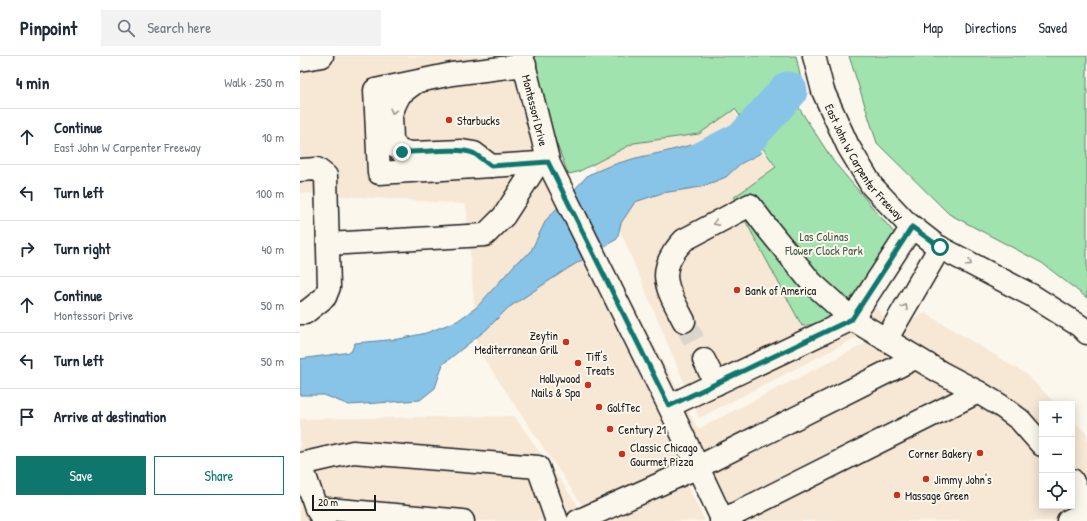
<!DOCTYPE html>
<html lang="en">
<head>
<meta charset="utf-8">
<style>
	:root { --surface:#fff; --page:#f2f2f3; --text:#1f2937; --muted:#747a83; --line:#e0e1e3; --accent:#0f766e }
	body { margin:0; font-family:"Patrick Hand",sans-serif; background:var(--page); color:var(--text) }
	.controls { position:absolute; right:12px; bottom:12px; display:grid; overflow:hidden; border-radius:0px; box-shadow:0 2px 10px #0003 }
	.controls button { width:36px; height:36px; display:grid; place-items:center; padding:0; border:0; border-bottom:1px solid var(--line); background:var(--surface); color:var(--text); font:20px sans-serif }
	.scale { position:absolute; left:12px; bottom:10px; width:64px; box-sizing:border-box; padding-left:4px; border:2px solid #1c1c1c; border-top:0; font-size:11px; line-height:14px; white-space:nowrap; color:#1c1c1c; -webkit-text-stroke:3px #fbf7ec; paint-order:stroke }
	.stop { position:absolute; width:12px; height:12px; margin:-9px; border:3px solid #0f766e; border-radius:50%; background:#fff }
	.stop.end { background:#0f766e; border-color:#fff; box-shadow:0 1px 4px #0008 }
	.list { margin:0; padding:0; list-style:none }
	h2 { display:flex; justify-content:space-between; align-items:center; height:52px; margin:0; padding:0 16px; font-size:17px }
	h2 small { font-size:13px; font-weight:400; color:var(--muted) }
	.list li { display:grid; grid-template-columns:26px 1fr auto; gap:12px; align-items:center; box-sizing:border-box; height:56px; padding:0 16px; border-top:1px solid var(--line) }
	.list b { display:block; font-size:15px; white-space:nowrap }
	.list p { margin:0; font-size:13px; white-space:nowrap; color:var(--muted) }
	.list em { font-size:13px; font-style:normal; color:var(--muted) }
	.actions { display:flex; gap:8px; padding:12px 16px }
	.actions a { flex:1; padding:9px 0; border:1px solid var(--accent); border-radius:0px; text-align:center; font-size:14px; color:var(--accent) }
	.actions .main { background:var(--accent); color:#fff }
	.icon { flex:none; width:22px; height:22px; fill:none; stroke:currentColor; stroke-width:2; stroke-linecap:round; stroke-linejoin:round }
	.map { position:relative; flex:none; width:787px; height:465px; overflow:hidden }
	header { display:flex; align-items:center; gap:24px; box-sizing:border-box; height:56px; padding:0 20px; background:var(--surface); border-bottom:1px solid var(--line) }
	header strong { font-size:19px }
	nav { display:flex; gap:22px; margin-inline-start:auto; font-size:14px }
	.search { width:280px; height:36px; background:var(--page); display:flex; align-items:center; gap:10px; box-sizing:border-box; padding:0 14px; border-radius:0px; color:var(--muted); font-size:15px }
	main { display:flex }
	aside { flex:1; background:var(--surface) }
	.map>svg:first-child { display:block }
	.built { fill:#f7e7d5 }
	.green { fill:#a0e3ae; stroke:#5e8065 }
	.water { fill:#88c4e8; stroke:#5d8196 }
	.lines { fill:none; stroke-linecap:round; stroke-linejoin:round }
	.river { stroke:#88c4e8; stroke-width:39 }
	.minor-tunnel { stroke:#dad6cd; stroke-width:22; stroke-dasharray:22 11; stroke-linecap:butt }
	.minor-casing { stroke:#1c1c1c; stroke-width:25 }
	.major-casing { stroke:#1c1c1c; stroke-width:25 }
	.minor { stroke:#fbf7ec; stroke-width:22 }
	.major { stroke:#fbf7ec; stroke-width:22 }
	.oneway { stroke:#97948e }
	.route { stroke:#0f766e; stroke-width:5 }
	.poi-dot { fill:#c8321e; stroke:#fbf7ec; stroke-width:1.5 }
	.labels { text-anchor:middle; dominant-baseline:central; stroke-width:4; stroke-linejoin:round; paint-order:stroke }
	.street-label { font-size:12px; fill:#1c1c1c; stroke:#fbf7ec }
	.poi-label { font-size:12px; fill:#1c1c1c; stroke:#fbf7ec; text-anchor:start }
	.park-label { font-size:12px; fill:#445848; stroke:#fbf7ec }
</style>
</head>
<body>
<header>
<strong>Pinpoint</strong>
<div class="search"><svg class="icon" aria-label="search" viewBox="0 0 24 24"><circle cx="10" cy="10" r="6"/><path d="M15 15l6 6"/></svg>Search here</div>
<nav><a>Map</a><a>Directions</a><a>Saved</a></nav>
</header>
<main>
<aside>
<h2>4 min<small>Walk · 250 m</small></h2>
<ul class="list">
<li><svg class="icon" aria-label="ahead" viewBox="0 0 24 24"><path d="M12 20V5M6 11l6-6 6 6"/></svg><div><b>Continue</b><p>East John W Carpenter Freeway</p></div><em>10 m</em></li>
<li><svg class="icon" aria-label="left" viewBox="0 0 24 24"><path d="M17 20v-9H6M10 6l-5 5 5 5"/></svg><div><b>Turn left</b></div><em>100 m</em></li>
<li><svg class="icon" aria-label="right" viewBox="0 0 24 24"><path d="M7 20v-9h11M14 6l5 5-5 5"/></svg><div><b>Turn right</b></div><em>40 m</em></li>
<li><svg class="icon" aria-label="ahead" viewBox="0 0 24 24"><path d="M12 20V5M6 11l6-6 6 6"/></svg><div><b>Continue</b><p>Montessori Drive</p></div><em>50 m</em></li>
<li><svg class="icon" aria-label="left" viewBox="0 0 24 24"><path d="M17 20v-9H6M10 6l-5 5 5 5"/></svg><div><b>Turn left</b></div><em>50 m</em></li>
<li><svg class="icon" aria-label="arrive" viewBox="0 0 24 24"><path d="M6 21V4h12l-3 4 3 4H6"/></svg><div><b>Arrive at destination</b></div></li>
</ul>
<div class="actions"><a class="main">Save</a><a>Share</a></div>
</aside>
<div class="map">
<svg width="787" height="465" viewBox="0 0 787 465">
	<rect width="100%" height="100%" fill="#fbf7ec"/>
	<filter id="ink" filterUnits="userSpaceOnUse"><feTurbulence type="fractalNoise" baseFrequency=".025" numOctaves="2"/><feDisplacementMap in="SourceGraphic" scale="8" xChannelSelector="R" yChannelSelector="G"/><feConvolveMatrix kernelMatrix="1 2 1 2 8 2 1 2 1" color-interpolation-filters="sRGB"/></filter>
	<g filter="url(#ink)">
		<!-- built -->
		<g class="built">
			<path d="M0,0H203L398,373L625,257L726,318L756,348H742V450H772V363L787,378V465H412L389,422L293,465L178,294L166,148L0,137Z"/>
			<path d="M394,0L587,266L399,362L252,12Z"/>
			<path d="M214,360L289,465H0V363Z"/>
			<path d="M386,428L405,465H302Z"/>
		</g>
		<!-- green -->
		<g class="green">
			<path d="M224,0H496L504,38L499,52L534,106L596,179L552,263L502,270L433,142L476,111L435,53L399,78L334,87L278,116L268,118Z"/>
			<path d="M549,0H787V242L742,207L649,158L577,87Z"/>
		</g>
		<!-- water -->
		<path class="water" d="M440,68L461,97L440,108L426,121L401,131L362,137L335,146L321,167L317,183L267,213L208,252L187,273L143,308L135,332L120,344L49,349L24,339H0V303L51,296L55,287L99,283L126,277L157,265L177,251L218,205L230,197L246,164L288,119L309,110L336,102L364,96L391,89L414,87Z"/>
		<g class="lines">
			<!-- river -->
			<path class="river" d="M402,105L445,83L488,35"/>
			<!-- minor-tunnel -->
			<path class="minor-tunnel" d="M384,265L404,304"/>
			<defs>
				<g id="minor">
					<path id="s1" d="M222,0L249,108L369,350L423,465"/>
					<path d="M225,9L152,18L75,34L79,117L239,107"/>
					<path d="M116,26L100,38L95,48L91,59L92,84L97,92L102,96L113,97L162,95L174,97L191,110"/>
					<path d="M0,114L17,113L26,120L29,231L25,241L5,257H0"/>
					<path d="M28,188L185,179L204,160L235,112L239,107L248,106"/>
					<path d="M384,265C367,232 354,215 384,184L450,149L468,173L511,226L552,263L612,171"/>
					<path d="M586,284L640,191"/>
					<path d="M404,304L416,328"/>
					<path d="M369,350L552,263L640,316L678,336L701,350L720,364L742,389"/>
					<path d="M772,424L787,455"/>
					<path d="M16,452L163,465"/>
					<path d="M24,465L16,452L1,408L53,396L238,411L257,465"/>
					<path d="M278,465L398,411L615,302"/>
					<path d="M421,465L678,336"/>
					<path d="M768,465L787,456"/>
				</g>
				<g id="major">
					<path id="s2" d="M514,0L523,35L548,90L572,130L606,166L637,190L731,239L780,270L787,277"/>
					<path d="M0,4L22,0"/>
				</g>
			</defs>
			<!-- minor casing -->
			<use href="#minor" class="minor-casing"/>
			<!-- major casing -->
			<use href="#major" class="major-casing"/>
			<!-- minor -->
			<use href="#minor" class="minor"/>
			<!-- major -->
			<use href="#major" class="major"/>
		</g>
		<!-- one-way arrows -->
		<defs><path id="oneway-chevron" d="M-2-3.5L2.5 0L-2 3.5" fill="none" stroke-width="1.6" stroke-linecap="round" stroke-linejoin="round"/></defs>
		<g class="oneway">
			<use href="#oneway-chevron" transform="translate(93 55) rotate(104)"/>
			<use href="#oneway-chevron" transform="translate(416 167) rotate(152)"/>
			<use href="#oneway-chevron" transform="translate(669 207) rotate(28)"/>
			<use href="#oneway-chevron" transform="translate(605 251) rotate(-60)"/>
		</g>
	</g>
	<g class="lines" filter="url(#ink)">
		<!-- route -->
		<path class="route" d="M102,96C121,97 157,91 173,97C179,100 185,106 191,110L248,106L369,350L552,263L612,171L640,191"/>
	</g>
	<!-- markers -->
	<g class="poi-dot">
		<circle cx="149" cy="64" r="4"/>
		<circle cx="437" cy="234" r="4"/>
		<circle cx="266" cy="286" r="4"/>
		<circle cx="278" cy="307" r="4"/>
		<circle cx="288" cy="329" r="4"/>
		<circle cx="299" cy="351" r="4"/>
		<circle cx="310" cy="373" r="4"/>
		<circle cx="680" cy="397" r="4"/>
		<circle cx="322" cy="398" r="4"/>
		<circle cx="626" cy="423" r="4"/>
		<circle cx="597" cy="439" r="4"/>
	</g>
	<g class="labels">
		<!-- street labels -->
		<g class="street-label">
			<text stroke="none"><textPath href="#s1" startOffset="56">Montessori Drive</textPath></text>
			<text stroke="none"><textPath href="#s2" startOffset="119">East John W Carpenter Freeway</textPath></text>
		</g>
		<!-- poi labels -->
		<g class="poi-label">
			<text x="157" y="64">Starbucks</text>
			<text x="445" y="234">Bank of America</text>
			<text x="258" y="279" text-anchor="end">Zeytin<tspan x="258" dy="14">Mediterranean Grill</tspan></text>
			<text x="286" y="300">Tiff's<tspan x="286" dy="14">Treats</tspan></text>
			<text x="280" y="322" text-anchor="end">Hollywood<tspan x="280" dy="14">Nails &amp; Spa</tspan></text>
			<text x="307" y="351">GolfTec</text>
			<text x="318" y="373">Century 21</text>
			<text x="330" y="391">Classic Chicago<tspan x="330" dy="14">Gourmet Pizza</tspan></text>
			<text x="672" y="397" text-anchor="end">Corner Bakery</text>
			<text x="634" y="423">Jimmy John's</text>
			<text x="605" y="439">Massage Green</text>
		</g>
		<!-- park labels -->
		<g class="park-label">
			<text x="524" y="180">Las Colinas<tspan x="524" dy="14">Flower Clock Park</tspan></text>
		</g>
	</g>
</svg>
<div class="controls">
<button>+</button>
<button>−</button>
<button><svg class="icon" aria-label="locate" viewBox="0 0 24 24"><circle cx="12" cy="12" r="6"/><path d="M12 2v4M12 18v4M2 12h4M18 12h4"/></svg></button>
</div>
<div class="scale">20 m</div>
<div class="stop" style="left:640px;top:191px"></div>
<div class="stop end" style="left:102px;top:96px"></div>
</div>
</main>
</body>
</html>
